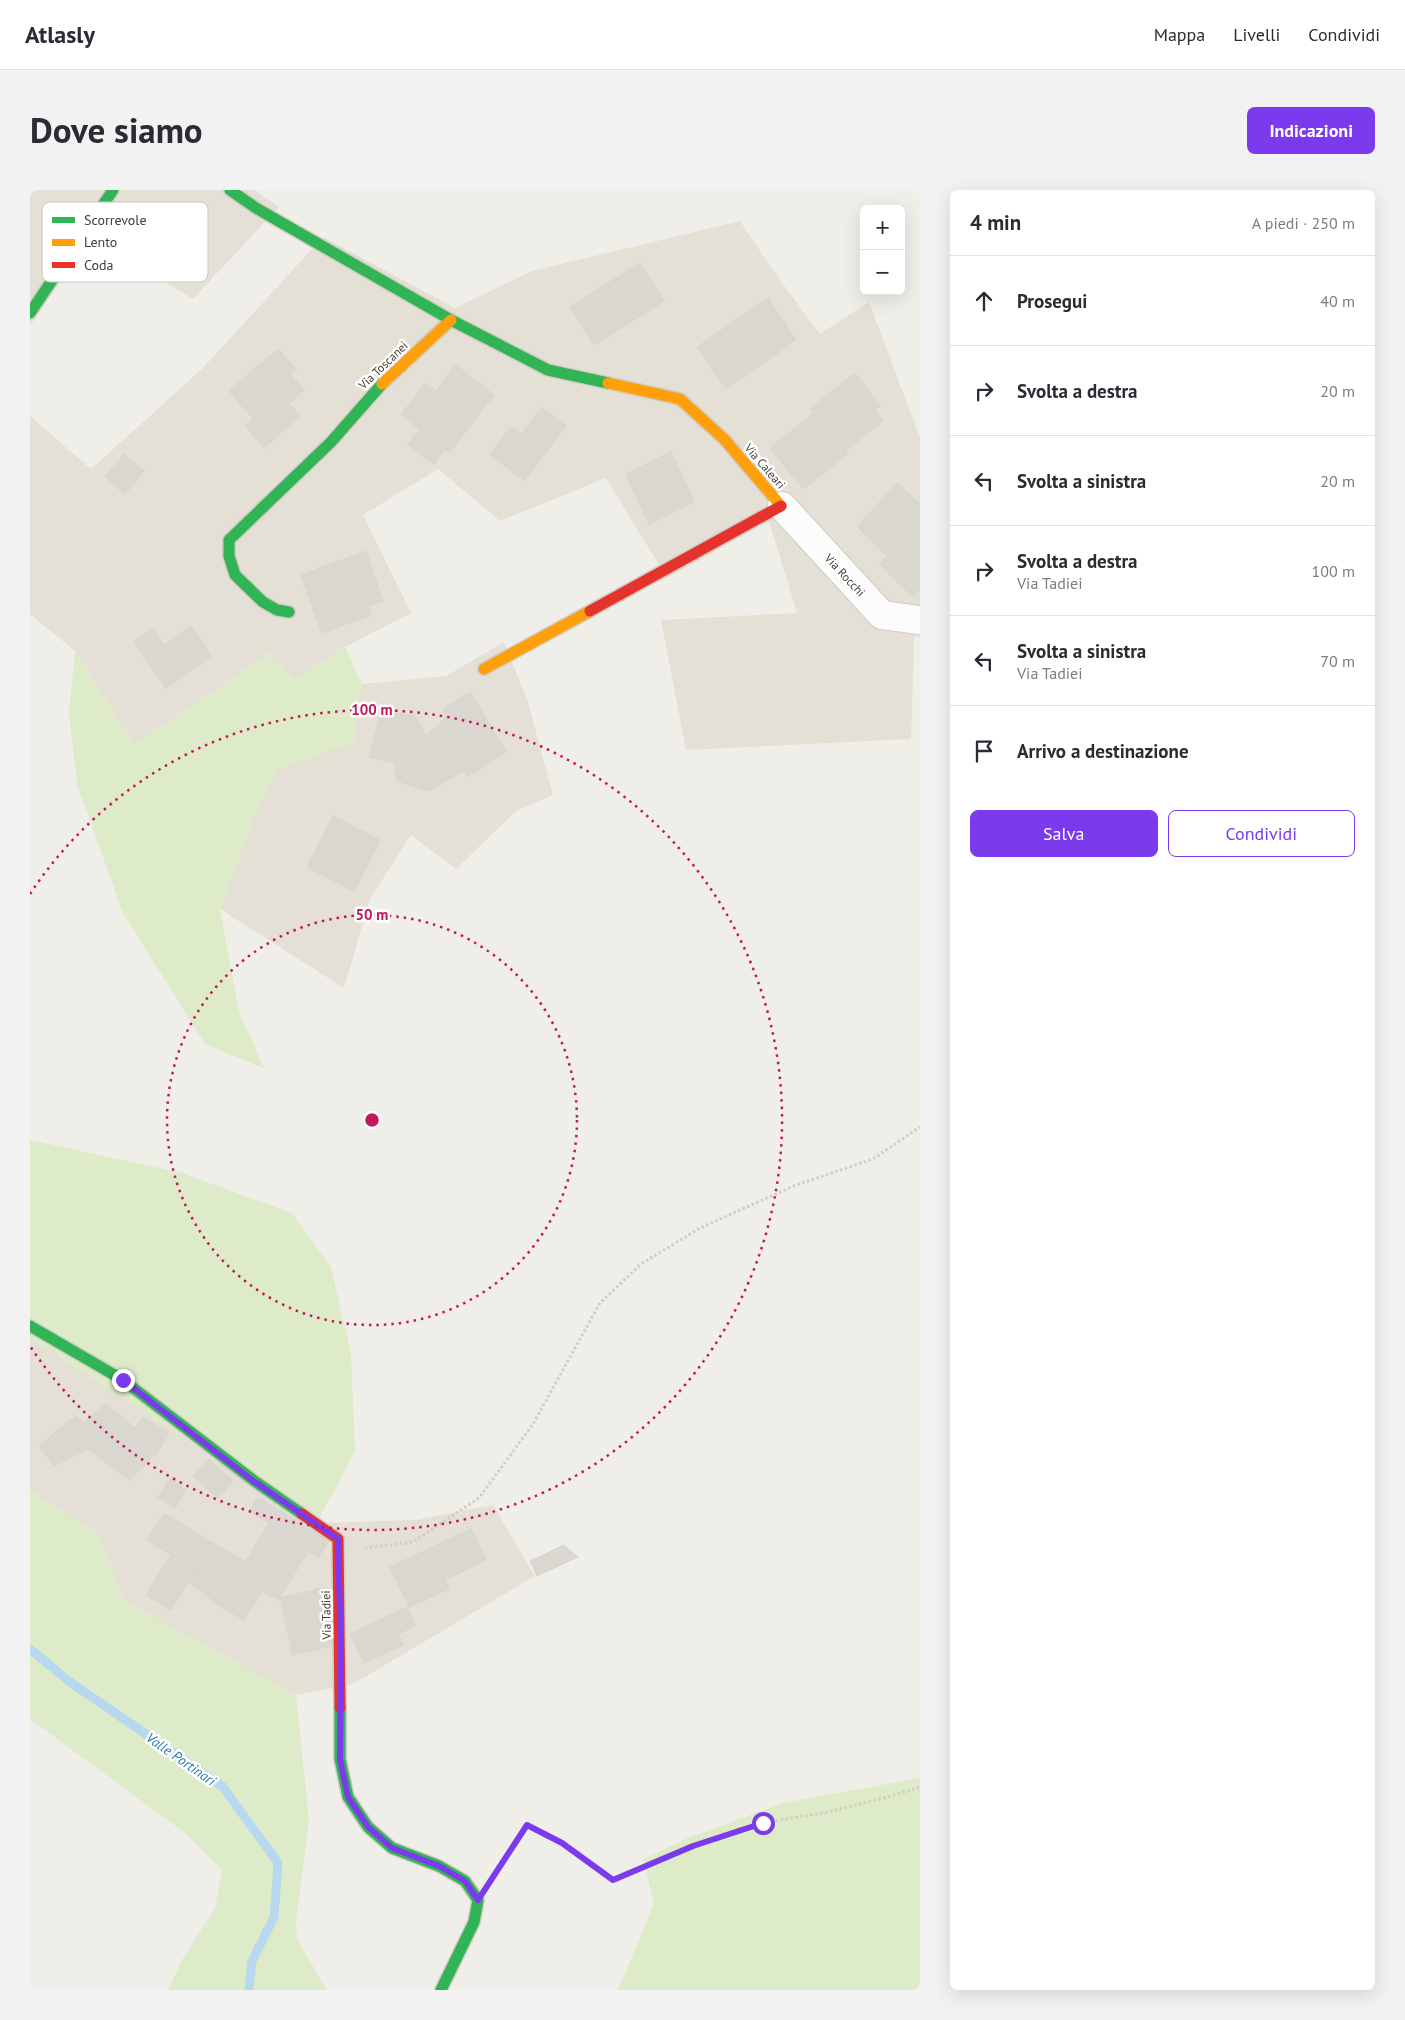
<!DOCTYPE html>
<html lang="it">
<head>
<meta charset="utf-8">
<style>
	:root { --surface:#fff; --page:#f2f2f3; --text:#2b2b33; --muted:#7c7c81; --line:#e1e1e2; --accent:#7c3aed }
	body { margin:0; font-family:"PT Sans",sans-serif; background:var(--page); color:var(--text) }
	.controls { position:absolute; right:15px; top:15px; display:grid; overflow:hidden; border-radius:8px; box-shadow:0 5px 20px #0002 }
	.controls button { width:45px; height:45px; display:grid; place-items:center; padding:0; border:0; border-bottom:1px solid var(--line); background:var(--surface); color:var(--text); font:25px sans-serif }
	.stop { position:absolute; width:15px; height:15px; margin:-11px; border:4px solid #7c3aed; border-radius:50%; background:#fff }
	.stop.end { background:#7c3aed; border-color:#fff; box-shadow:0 1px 5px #0008 }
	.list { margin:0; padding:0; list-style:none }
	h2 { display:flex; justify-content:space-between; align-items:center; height:65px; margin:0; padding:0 20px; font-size:21px }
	h2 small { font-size:16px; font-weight:400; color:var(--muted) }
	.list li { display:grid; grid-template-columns:32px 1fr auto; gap:15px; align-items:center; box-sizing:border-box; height:90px; padding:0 20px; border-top:1px solid var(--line) }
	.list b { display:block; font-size:19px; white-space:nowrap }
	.list p { margin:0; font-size:16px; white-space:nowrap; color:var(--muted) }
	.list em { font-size:16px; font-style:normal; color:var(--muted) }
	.actions { display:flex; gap:10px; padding:15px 20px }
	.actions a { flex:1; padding:11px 0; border:1px solid var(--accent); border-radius:8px; text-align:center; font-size:18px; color:var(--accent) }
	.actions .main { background:var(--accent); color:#fff }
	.icon { flex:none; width:28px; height:28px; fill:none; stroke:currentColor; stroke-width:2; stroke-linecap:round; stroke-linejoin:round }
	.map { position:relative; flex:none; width:890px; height:1800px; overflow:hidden; border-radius:8px }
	header { display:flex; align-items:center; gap:30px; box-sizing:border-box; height:70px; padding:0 25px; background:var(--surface); border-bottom:1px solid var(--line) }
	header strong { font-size:24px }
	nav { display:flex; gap:28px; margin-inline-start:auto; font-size:18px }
	.intro { display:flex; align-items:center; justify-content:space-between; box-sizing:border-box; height:120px; padding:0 30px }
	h1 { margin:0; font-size:35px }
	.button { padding:12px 22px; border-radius:8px; background:var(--accent); color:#fff; font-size:18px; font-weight:700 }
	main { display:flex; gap:30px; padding:0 30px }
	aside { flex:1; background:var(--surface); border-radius:8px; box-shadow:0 5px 20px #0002 }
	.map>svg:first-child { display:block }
	.residential { fill:#e4e0d6 }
	.green { fill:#ddebc8 }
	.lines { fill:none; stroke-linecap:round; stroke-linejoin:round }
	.stream { stroke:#b8d8ef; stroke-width:9 }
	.building { fill:#dad7d1; stroke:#d8d5cf }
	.street-casing { stroke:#ceccc6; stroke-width:30 }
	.fast-casing { stroke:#d0cbc0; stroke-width:14 }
	.slow-casing { stroke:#d0cbc0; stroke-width:14 }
	.jam-casing { stroke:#d0cbc0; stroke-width:14 }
	.path { stroke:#d1ceca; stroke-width:3; stroke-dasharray:2.5 2.5; stroke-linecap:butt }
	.street { stroke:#fdfcfc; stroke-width:28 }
	.fast { stroke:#30b455; stroke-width:11 }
	.slow { stroke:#ff9f0a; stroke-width:11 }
	.jam { stroke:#e5322d; stroke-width:11 }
	.route { stroke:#7c3aed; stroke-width:6 }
	.ring { fill:none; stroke:#c2185b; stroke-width:2.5; stroke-dasharray:2.5 5 }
	.labels { text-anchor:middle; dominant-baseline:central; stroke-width:5; stroke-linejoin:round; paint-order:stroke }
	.street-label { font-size:12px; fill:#464035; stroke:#fff }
	.water-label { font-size:14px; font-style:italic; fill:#2b78b4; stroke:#fff }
	.key { fill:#fff; stroke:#c8c6c2; stroke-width:1 }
	.key-label { font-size:14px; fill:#464035 }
	.centre { fill:#c2185b; stroke:#fff; stroke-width:2.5 }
	.ring-label { font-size:15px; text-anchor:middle; font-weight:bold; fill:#c2185b; stroke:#fff; stroke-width:5; stroke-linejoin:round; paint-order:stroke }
</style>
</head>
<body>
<header>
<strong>Atlasly</strong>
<nav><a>Mappa</a><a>Livelli</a><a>Condividi</a></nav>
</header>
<div class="intro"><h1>Dove siamo</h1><a class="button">Indicazioni</a></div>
<main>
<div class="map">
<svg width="890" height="1800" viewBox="0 0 890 1800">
	<rect width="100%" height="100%" fill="#f0eee9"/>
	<!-- residential -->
	<g class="residential">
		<path d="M0,0H224L249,17L163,109L60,46L0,136Z"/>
		<path d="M710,31L747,86L790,144L839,112L890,248V447H884L881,549L656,560L631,430L767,423L739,331L637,388L576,288L470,331L408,279L333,325L381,423L315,457L264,490L241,462L104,555L45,461L0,424V226L61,279L172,179L293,47L425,118L502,81Z"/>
		<path d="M474,452L498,512L523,605L486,621L426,679L381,645L340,709L314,798L190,719L223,629L247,579L323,552L332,494L416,486Z"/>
		<path d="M0,1148L287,1333L385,1330L463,1315L505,1386L323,1494L266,1505L94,1411L68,1344L0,1300Z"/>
	</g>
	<!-- green -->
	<g class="green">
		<path d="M315,457L332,494L323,552L247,580L223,629L190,719L209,822L234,878L175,854L93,723L47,594L39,523L45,461L104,555L241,462L264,490Z"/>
		<path d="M0,950L152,983L262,1023L301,1077L321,1164L325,1261L287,1333L0,1148Z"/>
		<path d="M0,1300L68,1344L94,1411L266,1505L279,1630L266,1730L267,1749L297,1800H138L152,1770L185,1718L192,1680L158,1645L0,1529Z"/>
		<path d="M890,1588V1800H588L624,1714L613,1669L658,1648L753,1613Z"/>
	</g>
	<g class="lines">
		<!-- stream -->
		<path class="stream" d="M0,1459L40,1492L193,1597L248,1673L244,1727L222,1771L219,1800"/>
	</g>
	<!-- building -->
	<g class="building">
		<path d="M610,73L634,111L564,155L540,117Z"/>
		<path d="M738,108L766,150L696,199L667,157Z"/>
		<path d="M248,159L266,179L260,184L274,200L259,214L270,226L234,258L215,236L223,229L199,201Z"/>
		<path d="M426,175L464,205L420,262L415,259L404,274L378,254L390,239L371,225L395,193L406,201Z"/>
		<path d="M825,183L851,216L845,220L853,231L815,261L818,264L773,299L740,258L784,223L780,219Z"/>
		<path d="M512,218L536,236L494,291L460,264L481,237L491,244Z"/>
		<path d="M641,262L664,312L619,334L596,284Z"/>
		<path d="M94,264L114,281L95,304L75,287Z"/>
		<path d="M867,293L890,314V399L883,407L849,374L857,366L827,337Z"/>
		<path d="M336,361L353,411L338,416L341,425L292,443L271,385Z"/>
		<path d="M161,436L182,466L136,498L104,452L122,439L134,455Z"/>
		<path d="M440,502L476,562L438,587L434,581L397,601L366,590V573L339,567L351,521L385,526L396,546L416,528L413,519Z"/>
		<path d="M303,626L350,650L324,701L277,677Z"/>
		<path d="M76,1214L105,1238L113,1227L139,1243L126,1264L100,1290L58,1259L24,1276L9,1256L45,1226L54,1233Z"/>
		<path d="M179,1269L203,1291L188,1308L163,1286Z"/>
		<path d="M140,1289L156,1300L145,1318L128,1307Z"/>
		<path d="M228,1307L299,1351L288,1368L278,1361L248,1410L232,1401L214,1430L189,1415L239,1333L219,1321Z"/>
		<path d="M134,1323L183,1353L141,1420L116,1405L141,1365L117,1350Z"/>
		<path d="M441,1339L456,1370L415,1390L419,1399L379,1417L360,1377Z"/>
		<path d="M183,1353L216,1372L189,1415L159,1392Z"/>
		<path d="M534,1355L548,1367L507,1386L500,1371Z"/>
		<path d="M293,1398L306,1455L263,1465L250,1408Z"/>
		<path d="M377,1417L385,1436L368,1444L373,1455L334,1473L320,1444Z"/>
	</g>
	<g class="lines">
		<defs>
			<path id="street" d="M752,316L852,425L890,430"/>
			<g id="fast">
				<path d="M200,0L226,18L421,130L518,180L578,193"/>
				<path d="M0,123L83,0"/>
				<path d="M259,422L247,420L233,412L205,385L199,366V350L301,252L352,194"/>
				<path d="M0,1136L93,1190L223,1290L272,1324"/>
				<path d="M310,1518V1569L318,1607L338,1637L362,1658L409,1676L435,1691L448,1710L444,1732L411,1800"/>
			</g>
			<g id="slow">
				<path d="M578,193L650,209L695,250L751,316"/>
				<path d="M352,194L421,130"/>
				<path d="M454,479L560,421"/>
			</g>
			<g id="jam">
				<path d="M560,421L751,316"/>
				<path d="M272,1324L308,1349L310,1518"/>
			</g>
		</defs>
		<!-- street casing -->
		<use href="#street" class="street-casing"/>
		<!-- fast casing -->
		<use href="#fast" class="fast-casing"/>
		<!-- slow casing -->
		<use href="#slow" class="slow-casing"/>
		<!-- jam casing -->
		<use href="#jam" class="jam-casing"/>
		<!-- path -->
		<g class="path">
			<path d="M335,1358L383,1352L449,1308L503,1234L570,1113L611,1074L670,1038L766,995L843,969L890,937"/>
			<path d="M464,1684L497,1635L533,1653L583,1690L663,1656L733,1633L798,1622L861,1606L890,1597"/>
		</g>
		<!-- street -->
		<use href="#street" class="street"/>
		<!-- fast -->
		<use href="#fast" class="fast"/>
		<!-- slow -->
		<use href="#slow" class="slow"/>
		<!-- jam -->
		<use href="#jam" class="jam"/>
	</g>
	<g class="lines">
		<!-- route -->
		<path class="route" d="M93,1190L222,1290L308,1349L311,1461L310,1569L318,1607L338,1637L362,1658L409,1676L435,1691L448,1710L497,1635L532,1653L583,1690L663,1656L733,1633"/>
	</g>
	<!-- distance rings -->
	<g class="ring">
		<circle cx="342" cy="930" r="205"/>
		<path d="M0 704A410 410 0 1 1 0 1156"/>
	</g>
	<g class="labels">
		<!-- street labels -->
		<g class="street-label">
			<text transform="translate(353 175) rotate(-44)">Via Toscanei</text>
			<text transform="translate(735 276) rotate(49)">Via Caleari</text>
			<text transform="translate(815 385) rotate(47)">Via Rocchi</text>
			<text transform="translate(296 1425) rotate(-91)">Via Tadiei</text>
		</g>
		<!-- water labels -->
		<g class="water-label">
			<text transform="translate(151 1569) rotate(35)">Valle Portinari</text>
		</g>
	</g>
	<!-- legend -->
	<rect x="12" y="12" width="166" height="80" rx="8" class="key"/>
	<rect x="22" y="27" width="23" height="6" fill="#30b455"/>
	<rect x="22" y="49" width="23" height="7" fill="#ff9f0a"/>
	<rect x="22" y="72" width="23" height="6" fill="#e5322d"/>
	<g class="key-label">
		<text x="54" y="35">Scorrevole</text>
		<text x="54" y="57">Lento</text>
		<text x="54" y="80">Coda</text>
	</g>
	<circle cx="342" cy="930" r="8" class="centre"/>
	<g class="ring-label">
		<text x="342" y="525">100 m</text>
		<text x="342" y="730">50 m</text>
	</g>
</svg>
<div class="controls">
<button>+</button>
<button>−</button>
</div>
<div class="stop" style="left:733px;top:1633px"></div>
<div class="stop end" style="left:93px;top:1190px"></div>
</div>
<aside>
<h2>4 min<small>A piedi · 250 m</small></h2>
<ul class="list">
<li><svg class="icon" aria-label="ahead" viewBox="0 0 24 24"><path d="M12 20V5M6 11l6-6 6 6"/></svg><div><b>Prosegui</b></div><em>40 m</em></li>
<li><svg class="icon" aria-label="right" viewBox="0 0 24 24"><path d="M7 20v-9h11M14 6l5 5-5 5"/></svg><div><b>Svolta a destra</b></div><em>20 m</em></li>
<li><svg class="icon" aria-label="left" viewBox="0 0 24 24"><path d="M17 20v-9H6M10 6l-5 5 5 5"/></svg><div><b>Svolta a sinistra</b></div><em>20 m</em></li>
<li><svg class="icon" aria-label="right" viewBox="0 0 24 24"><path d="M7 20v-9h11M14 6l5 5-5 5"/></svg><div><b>Svolta a destra</b><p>Via Tadiei</p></div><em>100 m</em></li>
<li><svg class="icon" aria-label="left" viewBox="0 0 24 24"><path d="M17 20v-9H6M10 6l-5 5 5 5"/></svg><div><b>Svolta a sinistra</b><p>Via Tadiei</p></div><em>70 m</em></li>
<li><svg class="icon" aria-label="arrive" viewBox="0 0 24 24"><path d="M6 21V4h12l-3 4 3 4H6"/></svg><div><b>Arrivo a destinazione</b></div></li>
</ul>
<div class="actions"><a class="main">Salva</a><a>Condividi</a></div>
</aside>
</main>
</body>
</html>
